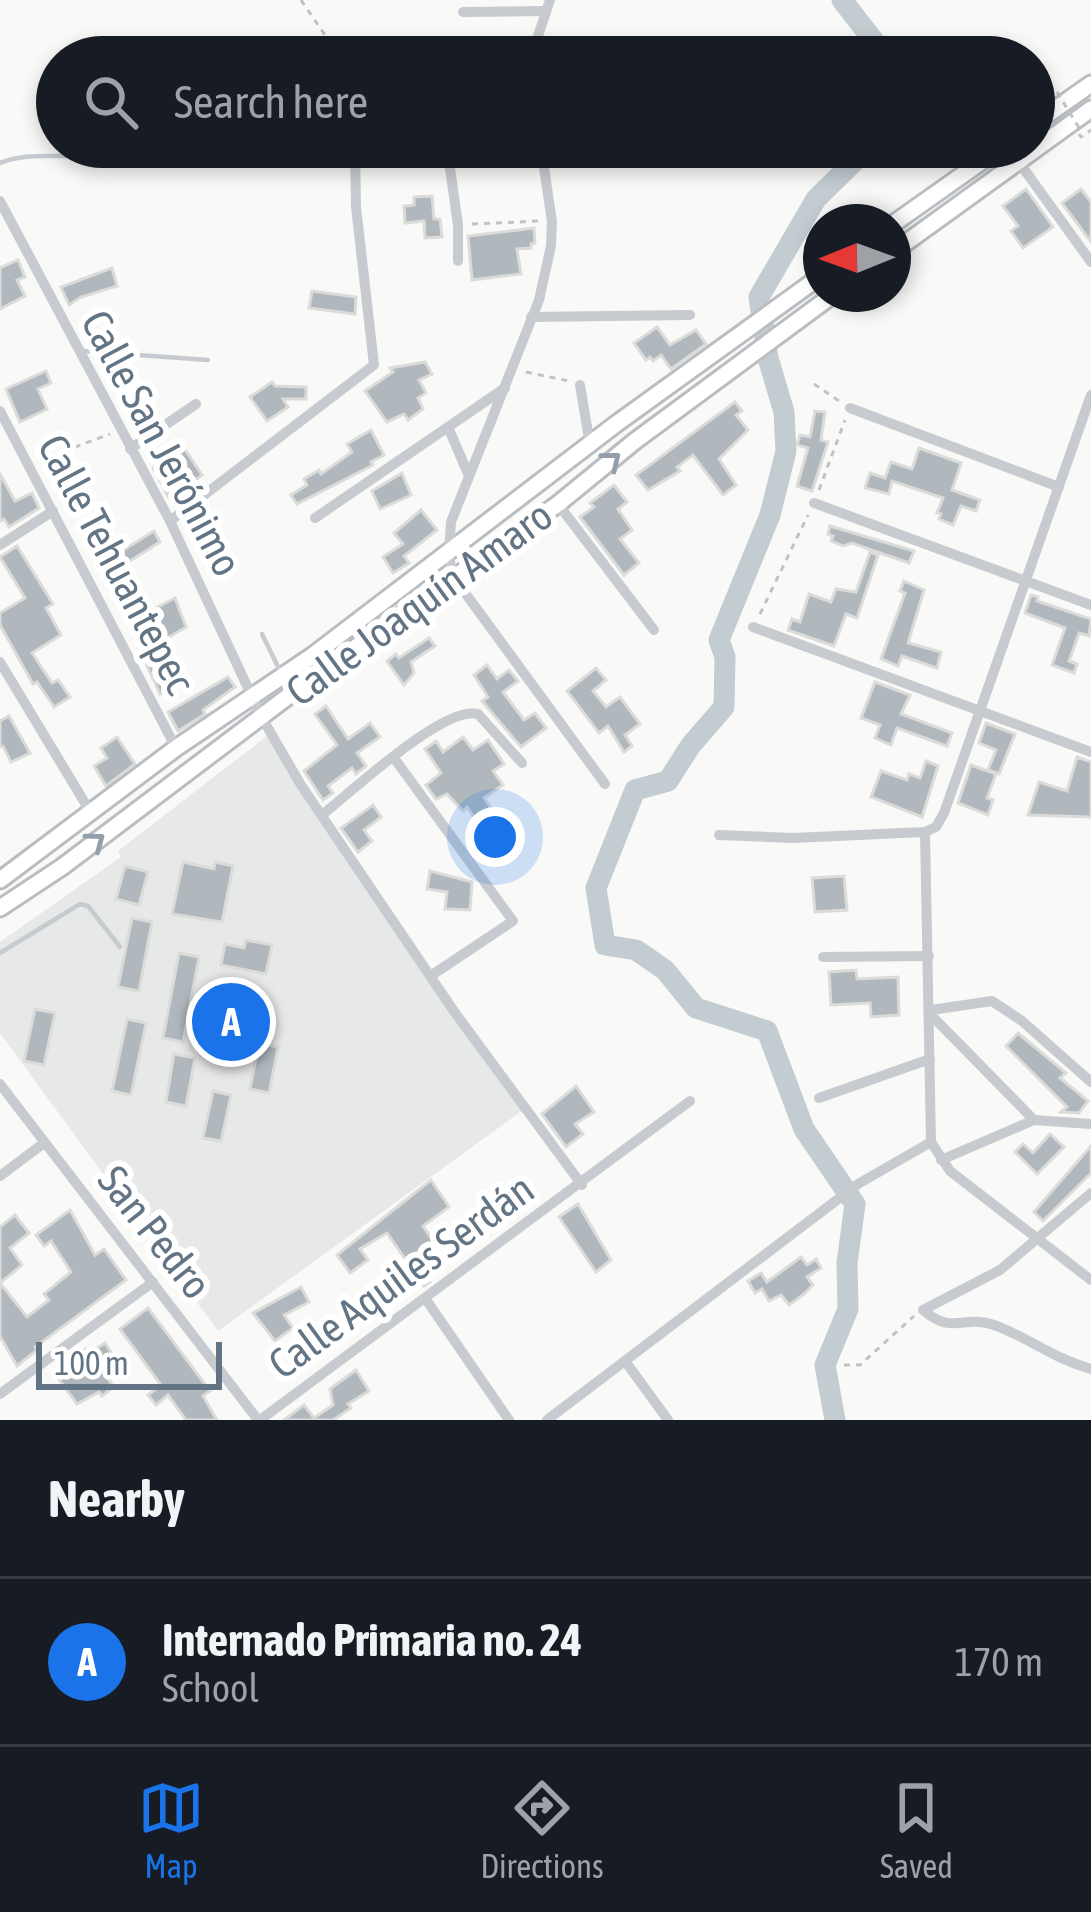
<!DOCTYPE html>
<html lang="en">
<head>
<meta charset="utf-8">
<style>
	:root { --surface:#171b24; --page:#20242c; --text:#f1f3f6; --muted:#9ea1a6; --line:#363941; --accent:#1a73e8 }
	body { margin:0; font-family:"Asap Condensed",sans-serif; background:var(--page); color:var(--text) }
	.compass { position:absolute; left:803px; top:204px; width:108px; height:108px; border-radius:50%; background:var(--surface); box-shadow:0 6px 18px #0003; rotate:269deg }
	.scale { position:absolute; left:36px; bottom:30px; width:186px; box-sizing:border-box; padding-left:12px; border:6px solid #637484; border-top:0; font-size:33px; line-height:42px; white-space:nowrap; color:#637484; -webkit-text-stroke:9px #fff; paint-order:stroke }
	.you { position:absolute; left:495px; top:837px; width:42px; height:42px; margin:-30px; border:9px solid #fff; border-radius:50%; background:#1a73e8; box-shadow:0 0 0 18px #1a73e833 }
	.badge { display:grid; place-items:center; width:78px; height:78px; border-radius:50%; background:var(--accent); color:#fff; font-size:39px; font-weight:700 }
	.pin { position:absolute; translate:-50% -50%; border:6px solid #fff; box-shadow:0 3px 12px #0006 }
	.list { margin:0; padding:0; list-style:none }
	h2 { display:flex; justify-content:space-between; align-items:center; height:156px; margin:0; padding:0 48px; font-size:51px }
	h2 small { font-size:39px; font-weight:400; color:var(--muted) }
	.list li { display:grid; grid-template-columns:78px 1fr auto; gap:36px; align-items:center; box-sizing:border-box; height:168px; padding:0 48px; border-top:3px solid var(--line) }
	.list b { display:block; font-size:45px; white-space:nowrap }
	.list p { margin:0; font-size:39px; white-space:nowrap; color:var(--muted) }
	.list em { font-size:39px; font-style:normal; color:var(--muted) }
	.icon { flex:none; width:66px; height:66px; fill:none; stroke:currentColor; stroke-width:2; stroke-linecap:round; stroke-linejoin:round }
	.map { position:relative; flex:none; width:1091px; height:1420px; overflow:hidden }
	.search { position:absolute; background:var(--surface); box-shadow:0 6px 18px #0003; left:36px; right:36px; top:36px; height:132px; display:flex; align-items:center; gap:30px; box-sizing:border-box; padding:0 42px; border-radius:66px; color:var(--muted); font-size:45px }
	.sheet { height:324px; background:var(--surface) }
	nav { display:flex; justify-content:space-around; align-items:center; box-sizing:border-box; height:168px; border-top:3px solid var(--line); background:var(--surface); font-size:33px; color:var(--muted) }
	nav a { display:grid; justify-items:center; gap:6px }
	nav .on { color:var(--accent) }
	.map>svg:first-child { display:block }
	.built { fill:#e7e8e8 }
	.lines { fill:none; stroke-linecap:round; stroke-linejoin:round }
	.river { stroke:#c2ccd1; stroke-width:21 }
	.building { fill:#b0b8be; stroke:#dbdbd9; stroke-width:3 }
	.primary-casing { stroke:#babec2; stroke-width:21 }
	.path { stroke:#c0c3c5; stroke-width:3; stroke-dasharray:6 6; stroke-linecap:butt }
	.lane { stroke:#c7cbcf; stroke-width:4.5 }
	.street { stroke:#c7cbcf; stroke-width:10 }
	.primary { stroke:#fff; stroke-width:15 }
	.path-bridge { stroke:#c0c3c5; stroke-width:3; stroke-dasharray:6 6; stroke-linecap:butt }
	.oneway { stroke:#929ea9 }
	.labels { text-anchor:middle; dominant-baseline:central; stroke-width:12; stroke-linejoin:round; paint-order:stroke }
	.street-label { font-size:42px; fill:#637484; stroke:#fff }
</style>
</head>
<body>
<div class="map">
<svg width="1091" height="1420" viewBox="0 0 1091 1420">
	<rect width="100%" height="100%" fill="#f9f9f7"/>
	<!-- built -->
	<path class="built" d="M271,733L526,1108L218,1331L0,1033V942L121,857L118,851Z"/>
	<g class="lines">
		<!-- river -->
		<g class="river">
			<path d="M842,0L877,45L879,57"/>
			<path d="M835,1420L825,1365L848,1309L847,1263L855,1204L804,1129L767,1031L696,1008L665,970L636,950L605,945L596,888L635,790L668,781L691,745L724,707L725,657L719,640L770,515L786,451L784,412L768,358L759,297L816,199L869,147"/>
		</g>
	</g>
	<!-- building -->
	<g class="building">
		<path d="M1026,189L1053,227L1023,248L1011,231L1018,226L1003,206Z"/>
		<path d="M1081,189L1091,202V242L1062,203Z"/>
		<path d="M432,196L434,219H440L442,237L425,238L424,221L405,223L404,206L414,205V197Z"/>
		<path d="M534,228L535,243L531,244V248L517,249L521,274L472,280L468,236Z"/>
		<path d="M18,260L25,277L17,280L25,296L0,309V268Z"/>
		<path d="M112,268L117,286L81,297L69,305L61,287Z"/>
		<path d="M312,291L356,297L355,314L309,308Z"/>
		<path d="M657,327L670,345L696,330L706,344L671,369L661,355L653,361L650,357L646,360L634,343Z"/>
		<path d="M425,362L432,374L419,380L426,393L418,398L423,409L408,420L404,414L387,422L365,391L393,372L390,368Z"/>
		<path d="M46,371L51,383L38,389L47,409L20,422L6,389Z"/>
		<path d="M272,382L275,386L306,387V399H283L288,407L267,421L250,397Z"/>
		<path d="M735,402L742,411L736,415L748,430L719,459L736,485L723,495L693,455L677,467L680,471L648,490L636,475Z"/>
		<path d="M815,411L825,412L821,440L828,442L812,491L797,486L808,448L797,445L800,435L810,437Z"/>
		<path d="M371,430L384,455L371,462L373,465L297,504L291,495L307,485L304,479L319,470L321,474L352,452L347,444Z"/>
		<path d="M184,448L202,475L170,500L153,468Z"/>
		<path d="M919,448L961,463L952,490L980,500L976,511L961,506L953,525L939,519L941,514L937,513L943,498L892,481L889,494L865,488L870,473L885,478L891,462L912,469Z"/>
		<path d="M402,473L411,495L380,509L372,491Z"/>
		<path d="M0,474L15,501L32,493L39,508L9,527L4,519L0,521Z"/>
		<path d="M614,485L627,502L618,509L632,530L620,539L639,563L624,575L580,517L594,507L590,503Z"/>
		<path d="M421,510L437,530L404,556L409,563L393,573L383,557L403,544L394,533Z"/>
		<path d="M830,526L914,551L909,563L852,543L843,546L831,541L833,536L828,534Z"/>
		<path d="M154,531L160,542L111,573L104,562Z"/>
		<path d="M17,546L53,604L46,608L61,635L32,653L52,683L58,680L70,697L54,707L37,682L33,684L0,625V613L25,598L0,557Z"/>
		<path d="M870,552L878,555L857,618L846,614L834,646L788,630L792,619L800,622L809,594L831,602L836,589L856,592Z"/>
		<path d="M904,581L924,590L908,643L941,652L937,668L902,656L898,666L881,659L905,593L900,591Z"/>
		<path d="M1031,595L1038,597L1037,601L1091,619L1089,636L1079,633L1069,661L1077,664L1074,673L1052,665L1065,628L1025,613Z"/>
		<path d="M175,598L186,627L166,639L182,683L160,694L139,648L164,636L150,611Z"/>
		<path d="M429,638L435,646L411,662L414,673L404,685L387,661L396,654L399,658Z"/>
		<path d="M487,665L497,679L509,670L518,681L503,692L524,720L535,713L546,728L521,747L482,701L488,697L474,675Z"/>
		<path d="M596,668L606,680L593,691L606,707L620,697L640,724L625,735L632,746L624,752L608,726L599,733L567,691Z"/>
		<path d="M228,677L235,687L203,710L205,714L178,731L168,712Z"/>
		<path d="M875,682L910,695L901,714L952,733L947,746L897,728L891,745L875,738L880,725L861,718Z"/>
		<path d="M326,706L348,739L370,723L380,737L357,753L366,766L356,774L352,768L328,786L333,793L323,800L304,771L337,745L315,714Z"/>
		<path d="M9,716L30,753L11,762L3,746L0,747V721Z"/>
		<path d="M986,723L1015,734L999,774L988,770L996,750L979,743Z"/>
		<path d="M117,737L135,764L106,786L94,766L107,758L101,748Z"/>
		<path d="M463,737L473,750L488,740L504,764L493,771L503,785L484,798L491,808L476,820L467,807L463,811L447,794L436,799L426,785L441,773L425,749L436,741L443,752Z"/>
		<path d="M1077,757L1091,762V817L1028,815L1039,782L1067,791Z"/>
		<path d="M926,761L938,766L922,817L871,797L881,771L907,780L909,774L920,778Z"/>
		<path d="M971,765L996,774L987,798L993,800L988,815L958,803Z"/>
		<path d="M373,805L381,817L364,830L372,841L358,852L341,828Z"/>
		<path d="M183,862L214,869L215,862L233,866L222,922L172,914Z"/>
		<path d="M125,866L148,872L139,905L116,899Z"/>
		<path d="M430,871L472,882L470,910L445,909L447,892L427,889Z"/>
		<path d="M844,876L847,910L815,912L812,878Z"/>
		<path d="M132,918L152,922L139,991L118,987Z"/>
		<path d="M246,940L272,945L266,974L221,965L225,944L244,948Z"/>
		<path d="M179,953L199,957L183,1042L163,1038Z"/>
		<path d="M856,970L857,979L898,977L899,1015L871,1017L870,1003L831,1005L829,972Z"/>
		<path d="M230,992L250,996L241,1042L221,1038Z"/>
		<path d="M35,1009L55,1013L44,1065L24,1061Z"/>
		<path d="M127,1019L146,1023L131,1095L112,1091Z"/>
		<path d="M1018,1033L1066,1073L1060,1078L1088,1101L1079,1113L1061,1112L1067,1107L1006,1046Z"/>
		<path d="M259,1043L278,1047L269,1093L250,1089Z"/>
		<path d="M174,1054L195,1058L186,1106L166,1102Z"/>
		<path d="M576,1086L594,1112L575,1124L583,1134L566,1147L542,1114Z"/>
		<path d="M213,1091L231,1095L221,1141L203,1138Z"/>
		<path d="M1050,1134L1064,1147L1037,1174L1015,1152L1023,1144L1033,1153Z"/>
		<path d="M1091,1146V1173L1043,1221L1034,1212Z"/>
		<path d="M431,1180L449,1207L423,1226L436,1245L418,1260L430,1282L424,1286L387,1233L360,1249L368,1260L350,1273L337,1255Z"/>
		<path d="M578,1204L611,1260L596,1272L559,1217Z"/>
		<path d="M70,1210L95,1255L104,1249L126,1280L35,1347L37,1350L17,1366L0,1336V1283L27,1317L49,1300L44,1294L71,1272L51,1241L44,1246L36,1235Z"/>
		<path d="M15,1215L29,1233L10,1248L22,1265L0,1283V1227Z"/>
		<path d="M801,1257L807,1265L816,1259L821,1268L807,1277L813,1285L804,1294L789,1305L781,1295L769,1301L762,1289L755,1293L748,1281L761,1273L767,1282Z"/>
		<path d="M301,1287L309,1302L284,1315L293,1328L275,1341L253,1313Z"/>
		<path d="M148,1308L210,1391L203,1396L217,1420H186L168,1395L156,1405L148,1395L161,1385L120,1329Z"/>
		<path d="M105,1343L117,1362L102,1371L114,1387L102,1396L99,1392L77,1404L55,1374L85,1349L88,1354Z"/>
		<path d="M356,1370L369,1391L348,1404L351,1408L333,1420H284L304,1405L314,1418L333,1405L330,1389Z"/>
	</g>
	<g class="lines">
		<defs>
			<g id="primary">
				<path d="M1034,124L1091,84"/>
				<path d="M893,224L1002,147"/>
				<path d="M893,252L1091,109"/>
				<path d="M0,880L176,748L312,656L616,424L821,276"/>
				<path d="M0,908L62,867L311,679L558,504L635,441L834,294"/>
			</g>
		</defs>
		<!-- primary casing -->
		<use href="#primary" class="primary-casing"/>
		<!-- path -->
		<g class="path">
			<path d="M301,0L340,57"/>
			<path d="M1079,134L1081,137L1091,130"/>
			<path d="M472,224L540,221"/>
			<path d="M526,372L569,381"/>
			<path d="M814,384L842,403"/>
			<path d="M46,469L75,447L110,434"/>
			<path d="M819,490L845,420"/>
			<path d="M760,614L808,515"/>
			<path d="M844,1365H860L914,1316"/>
		</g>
		<!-- lane -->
		<g class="lane">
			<path d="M0,163C36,148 76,165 111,147"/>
			<path d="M82,351L208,360"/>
			<path d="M262,634L280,671"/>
			<path d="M0,953L80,904L88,906L120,947"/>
		</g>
		<!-- street -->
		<g class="street">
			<path d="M463,12L545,11"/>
			<path d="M531,57L550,0"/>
			<path d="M447,147L458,225V261"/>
			<path d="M541,147L552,222L551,246L539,300L451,522L449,554L452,575L605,784"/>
			<path d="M1008,147L1091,262"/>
			<path d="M261,148L279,147"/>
			<path d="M0,201L170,521L262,718L301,785L453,1010L582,1185"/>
			<path d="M531,317L690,315"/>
			<path d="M580,385L590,445"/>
			<path d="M850,408L1059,487"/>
			<path d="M0,411L176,748"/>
			<path d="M448,427L469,476"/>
			<path d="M130,449L196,404"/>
			<path d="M814,503L1091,605"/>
			<path d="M558,504L654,630"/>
			<path d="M315,518L505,388"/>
			<path d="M170,521L374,365L356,207L355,147"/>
			<path d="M0,545L53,511"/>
			<path d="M753,627L1091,752"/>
			<path d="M0,662L91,813"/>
			<path d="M394,758L513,921L432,975"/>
			<path d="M322,815C350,793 445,704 478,714L522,763"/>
			<path d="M719,835L793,838L925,832"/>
			<path d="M823,957L929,956"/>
			<path d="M931,1010L992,1001L1022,1021L1091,1082"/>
			<path d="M931,1015L1034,1120"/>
			<path d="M0,1084L258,1420"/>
			<path d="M819,1098L930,1059"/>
			<path d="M931,1142L950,1171L1091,1280"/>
			<path d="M941,1160L1034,1120L1091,1124"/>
			<path d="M0,1176L44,1143"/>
			<path d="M1091,1193L1000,1270L923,1310C953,1336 964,1314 994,1325C1028,1337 1052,1358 1091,1369"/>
			<path d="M425,1298L509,1420"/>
			<path d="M625,1361L668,1420"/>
			<path d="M0,1394L153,1282"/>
			<path d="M260,1420L690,1101"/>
			<path d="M547,1420L858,1184L931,1142L925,832L936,827L944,813L1091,395"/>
		</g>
		<!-- primary -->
		<use href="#primary" class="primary"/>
		<!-- path-bridge -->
		<path class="path-bridge" d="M1057,92L1081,131"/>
	</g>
	<!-- one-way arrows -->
	<defs><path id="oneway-chevron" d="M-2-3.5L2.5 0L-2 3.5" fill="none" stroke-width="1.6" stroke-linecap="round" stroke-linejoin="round" transform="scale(3)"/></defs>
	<g class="oneway">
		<use href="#oneway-chevron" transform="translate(612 460) rotate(-39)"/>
		<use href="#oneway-chevron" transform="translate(96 841) rotate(-37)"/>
	</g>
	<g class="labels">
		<!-- street labels -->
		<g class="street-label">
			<text transform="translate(162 443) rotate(62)">Calle San Jerónimo</text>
			<text transform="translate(117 564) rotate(62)">Calle Tehuantepec</text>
			<text transform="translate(419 603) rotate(-36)">Calle Joaquín Amaro</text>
			<text transform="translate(155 1232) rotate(52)">San Pedro</text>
			<text transform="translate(401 1276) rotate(-36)">Calle Aquiles Serdán</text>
		</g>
	</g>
</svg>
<svg class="compass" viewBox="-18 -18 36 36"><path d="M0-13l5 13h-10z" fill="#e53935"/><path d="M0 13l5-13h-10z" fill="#9ea1a6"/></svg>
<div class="scale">100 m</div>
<div class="you"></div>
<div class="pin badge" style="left:231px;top:1022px">A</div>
<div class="search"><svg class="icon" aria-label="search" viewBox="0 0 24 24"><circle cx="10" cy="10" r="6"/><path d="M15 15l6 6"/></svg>Search here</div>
</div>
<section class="sheet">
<h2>Nearby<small></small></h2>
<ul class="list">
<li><span class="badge">A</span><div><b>Internado Primaria no. 24</b><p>School</p></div><em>170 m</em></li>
</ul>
</section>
<nav>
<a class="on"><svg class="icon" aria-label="map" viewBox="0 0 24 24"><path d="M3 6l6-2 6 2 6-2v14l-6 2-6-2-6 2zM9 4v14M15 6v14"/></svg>Map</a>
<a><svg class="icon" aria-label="directions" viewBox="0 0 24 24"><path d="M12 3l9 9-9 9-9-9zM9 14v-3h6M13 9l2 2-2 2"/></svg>Directions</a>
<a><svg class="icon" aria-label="saved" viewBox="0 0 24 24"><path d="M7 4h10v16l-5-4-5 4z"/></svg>Saved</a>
</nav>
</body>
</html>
